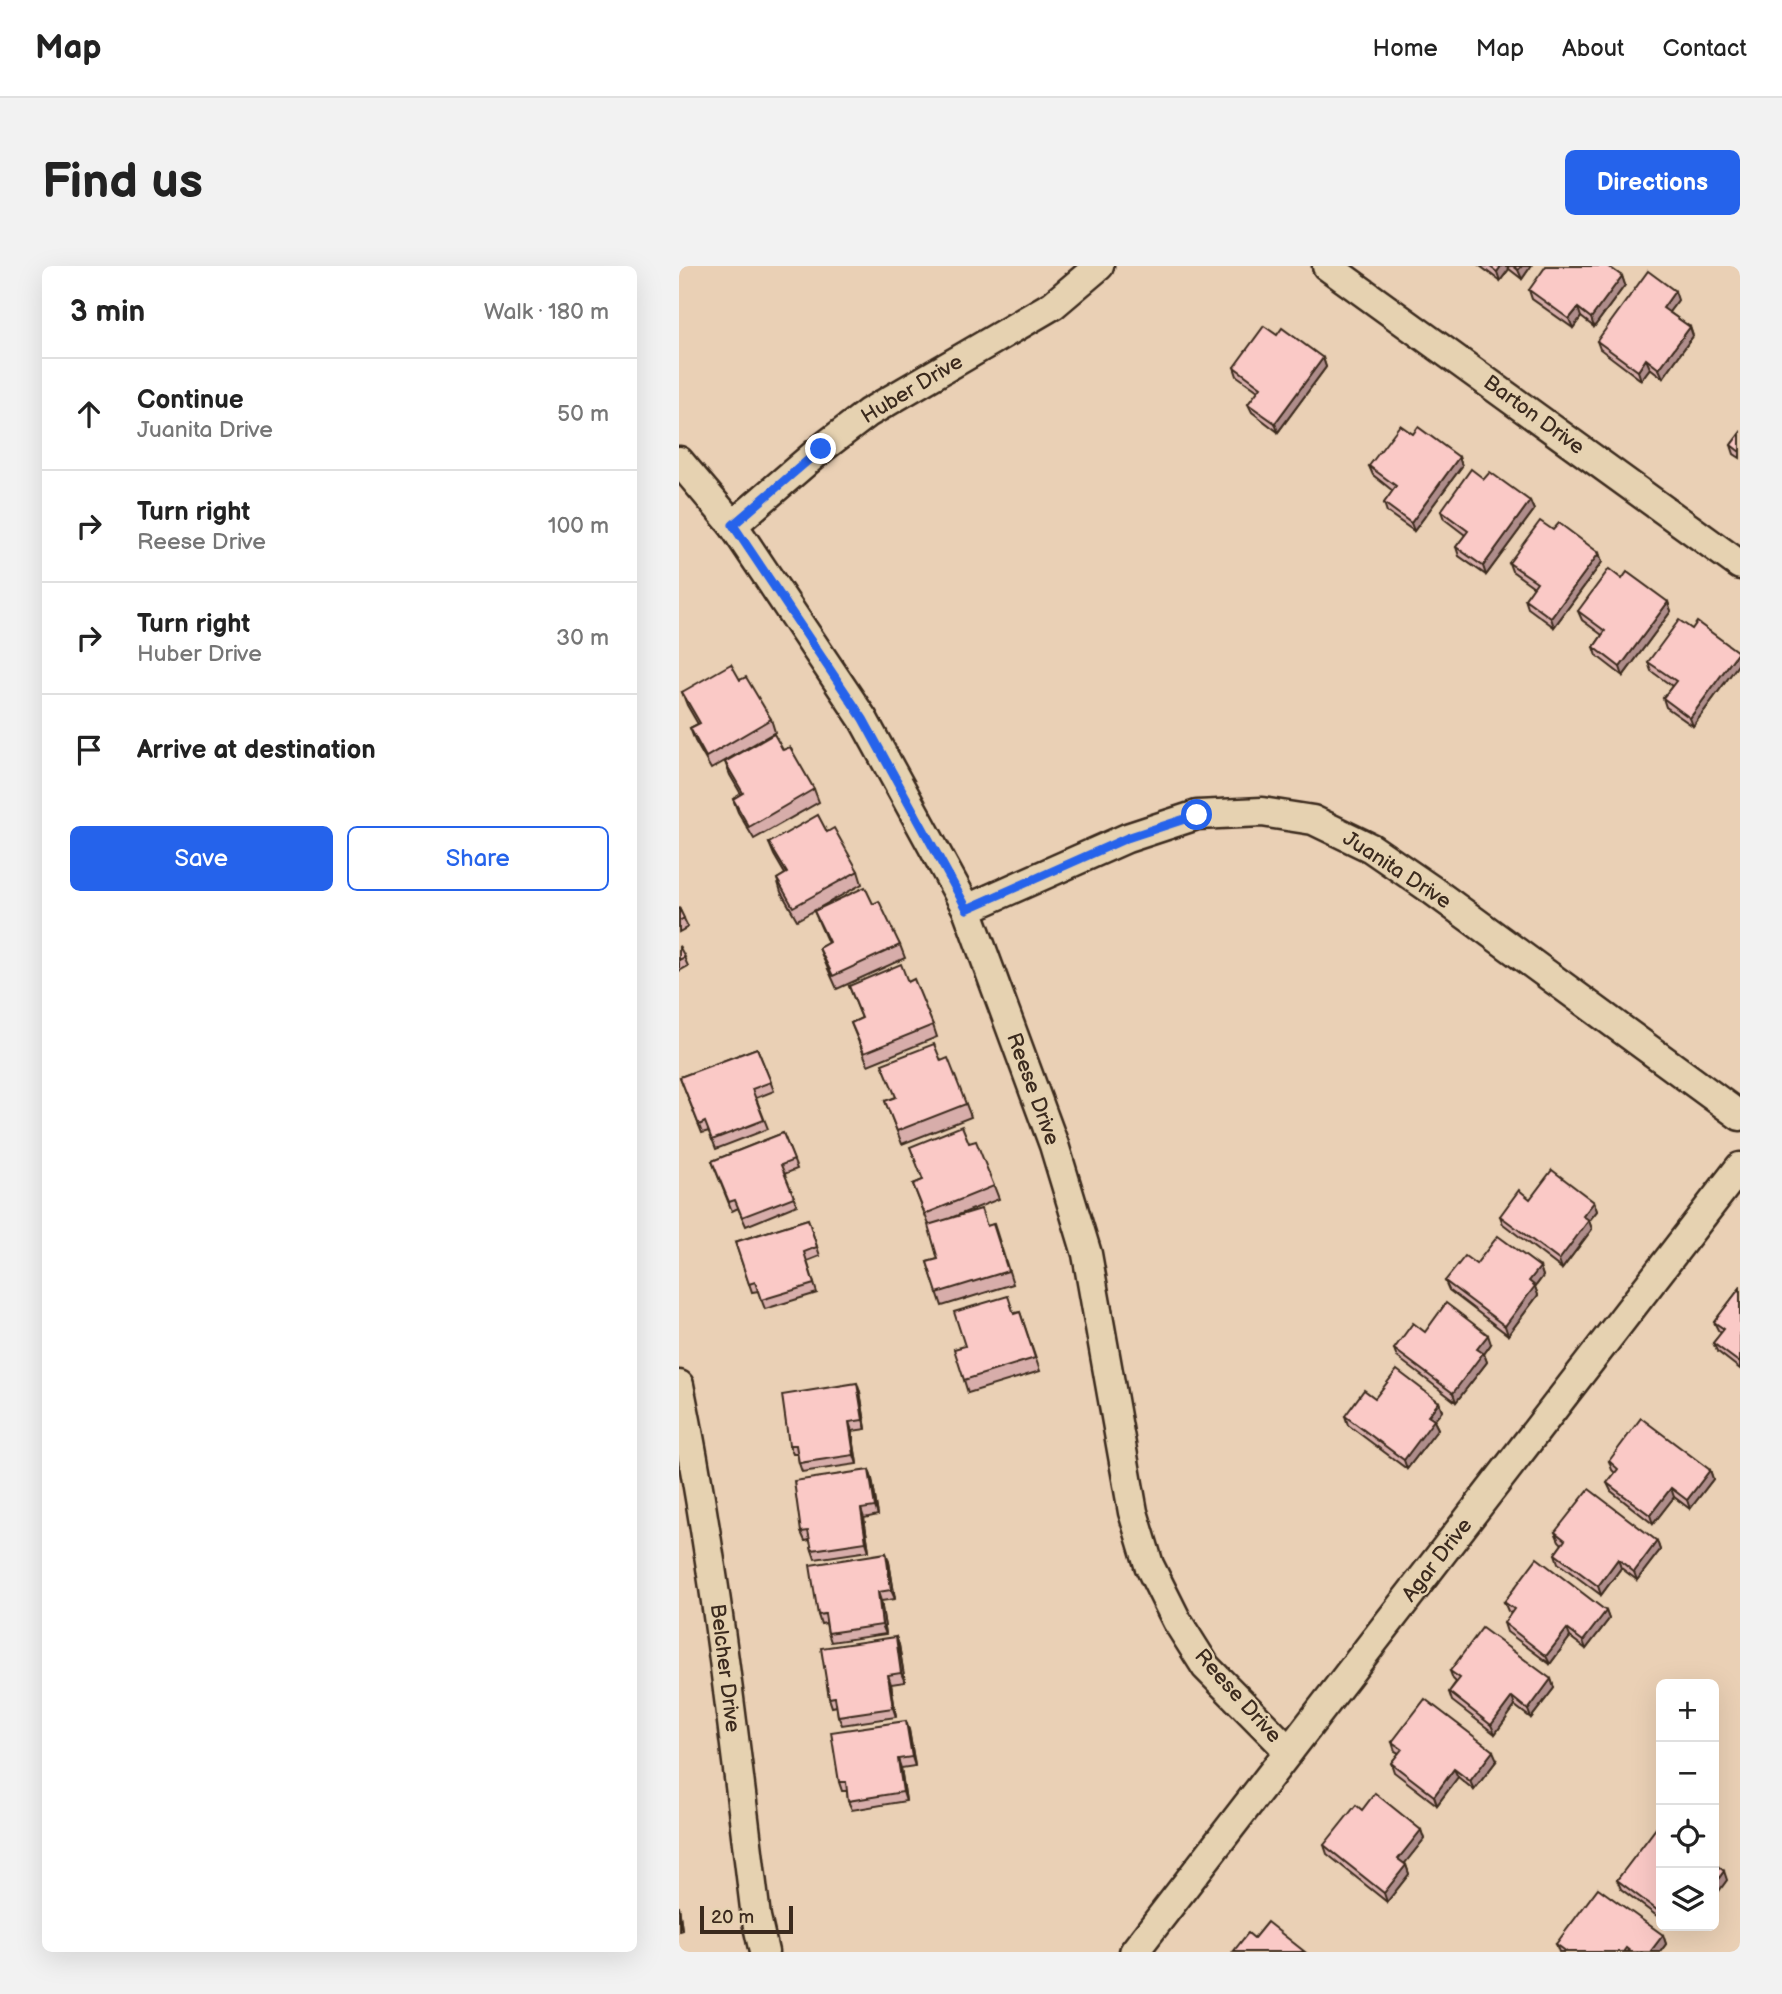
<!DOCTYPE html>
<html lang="en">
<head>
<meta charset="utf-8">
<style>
	:root { --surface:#fff; --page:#f2f2f2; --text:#222; --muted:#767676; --line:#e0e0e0; --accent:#2563eb }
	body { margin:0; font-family:"Balsamiq Sans",sans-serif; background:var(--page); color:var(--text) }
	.controls { position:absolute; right:21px; bottom:21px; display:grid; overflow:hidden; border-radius:10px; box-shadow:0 7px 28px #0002 }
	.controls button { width:63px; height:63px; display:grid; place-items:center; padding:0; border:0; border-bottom:2px solid var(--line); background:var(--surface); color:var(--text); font:35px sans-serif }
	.scale { position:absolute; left:21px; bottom:18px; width:93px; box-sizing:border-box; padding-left:7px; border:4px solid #3b2a1e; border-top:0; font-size:19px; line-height:24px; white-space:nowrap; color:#3b2a1e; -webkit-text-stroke:5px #e6d2b1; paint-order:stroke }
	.stop { position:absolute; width:21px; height:21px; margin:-16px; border:5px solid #2563eb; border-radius:50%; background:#fff }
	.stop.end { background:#2563eb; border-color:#fff; box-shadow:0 2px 7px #0008 }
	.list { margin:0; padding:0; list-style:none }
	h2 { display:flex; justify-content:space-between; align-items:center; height:91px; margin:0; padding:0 28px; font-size:30px }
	h2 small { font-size:23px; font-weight:400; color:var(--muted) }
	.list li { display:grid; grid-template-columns:46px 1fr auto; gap:21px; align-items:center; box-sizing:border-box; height:112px; padding:0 28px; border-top:2px solid var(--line) }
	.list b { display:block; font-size:26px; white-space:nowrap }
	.list p { margin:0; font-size:23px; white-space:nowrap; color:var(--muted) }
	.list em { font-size:23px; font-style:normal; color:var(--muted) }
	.actions { display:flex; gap:14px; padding:21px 28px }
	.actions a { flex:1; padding:16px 0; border:2px solid var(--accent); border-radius:10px; text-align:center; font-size:24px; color:var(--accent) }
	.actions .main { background:var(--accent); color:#fff }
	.icon { flex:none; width:38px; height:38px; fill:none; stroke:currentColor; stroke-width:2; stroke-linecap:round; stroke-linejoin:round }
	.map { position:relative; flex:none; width:1061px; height:1686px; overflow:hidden; border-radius:10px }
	header { display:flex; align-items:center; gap:42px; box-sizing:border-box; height:98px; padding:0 35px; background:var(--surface); border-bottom:2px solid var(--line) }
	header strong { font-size:33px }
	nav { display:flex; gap:38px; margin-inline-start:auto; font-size:24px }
	.intro { display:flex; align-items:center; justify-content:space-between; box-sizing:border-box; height:168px; padding:0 42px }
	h1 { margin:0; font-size:49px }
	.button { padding:18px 32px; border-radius:10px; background:var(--accent); color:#fff; font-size:24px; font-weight:700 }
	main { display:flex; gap:42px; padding:0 42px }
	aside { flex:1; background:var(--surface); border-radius:10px; box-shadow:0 7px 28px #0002 }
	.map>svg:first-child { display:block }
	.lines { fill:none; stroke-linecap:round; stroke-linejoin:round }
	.street-casing { stroke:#3b2a1e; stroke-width:33 }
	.street { stroke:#e6d2b1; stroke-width:28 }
	.wall { fill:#d7adaa; stroke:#3b2a1e; stroke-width:2 }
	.shaded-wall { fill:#af8d8b; stroke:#3b2a1e; stroke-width:2 }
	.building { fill:#fac9c6; stroke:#3b2a1e; stroke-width:2 }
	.route { stroke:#2563eb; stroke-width:9 }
	.labels { text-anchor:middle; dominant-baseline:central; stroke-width:5; stroke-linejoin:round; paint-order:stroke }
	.street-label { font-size:21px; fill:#3b2a1e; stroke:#e6d2b1 }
</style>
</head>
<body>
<header>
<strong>Map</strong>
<nav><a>Home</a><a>Map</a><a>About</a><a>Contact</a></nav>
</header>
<div class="intro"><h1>Find us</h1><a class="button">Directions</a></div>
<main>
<aside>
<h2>3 min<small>Walk · 180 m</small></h2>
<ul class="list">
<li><svg class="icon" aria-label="ahead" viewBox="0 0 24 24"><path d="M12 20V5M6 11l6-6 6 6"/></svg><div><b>Continue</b><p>Juanita Drive</p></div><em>50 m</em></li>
<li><svg class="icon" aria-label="right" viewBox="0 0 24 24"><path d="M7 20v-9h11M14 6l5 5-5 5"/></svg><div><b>Turn right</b><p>Reese Drive</p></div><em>100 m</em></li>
<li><svg class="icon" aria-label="right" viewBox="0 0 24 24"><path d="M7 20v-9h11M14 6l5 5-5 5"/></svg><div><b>Turn right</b><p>Huber Drive</p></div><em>30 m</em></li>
<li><svg class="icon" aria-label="arrive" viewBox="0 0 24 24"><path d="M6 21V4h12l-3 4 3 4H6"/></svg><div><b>Arrive at destination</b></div></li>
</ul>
<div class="actions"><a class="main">Save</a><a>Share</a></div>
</aside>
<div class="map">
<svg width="1061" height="1686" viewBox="0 0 1061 1686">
	<rect width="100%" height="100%" fill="#ead0b5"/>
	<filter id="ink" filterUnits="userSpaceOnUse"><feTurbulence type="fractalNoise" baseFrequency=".0143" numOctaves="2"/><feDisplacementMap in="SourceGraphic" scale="14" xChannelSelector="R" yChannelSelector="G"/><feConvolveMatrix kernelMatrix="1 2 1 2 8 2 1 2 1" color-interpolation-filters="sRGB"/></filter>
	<g filter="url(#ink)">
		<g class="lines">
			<defs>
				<g id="street">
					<path d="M648,0L1061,299"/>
					<path d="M0,195L54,259L184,453L288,643L375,879L408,988L454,1246L470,1299L498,1355L527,1401L610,1485"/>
					<path d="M54,259L142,183L189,147L374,39L420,0"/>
					<path d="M288,643L448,572L518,549L583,546L634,554L692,582L753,624L1061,850"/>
					<path d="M0,1119C36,1295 55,1473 77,1651L85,1686"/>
					<path d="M455,1686L1061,901"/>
				</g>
			</defs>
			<!-- street casing -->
			<use href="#street" class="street-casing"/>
			<!-- street -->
			<use href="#street" class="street"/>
		</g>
		<!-- wall -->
		<g class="wall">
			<path d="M801,0H852L843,13L830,3L821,15Z"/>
			<path d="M943,10L946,19L915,61L902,51L894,62L853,33L850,24Z"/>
			<path d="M999,34L990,46L1011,61L1014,70L984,112L971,102L962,114L921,83L918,75Z"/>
			<path d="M598,69L644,92L647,101L599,166L573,146L569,138L579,125L558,110L555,101Z"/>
			<path d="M1061,167V192L1055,188L1052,179Z"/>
			<path d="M734,168L780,191L783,200L735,265L708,246L705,237L714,225L694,209L690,200Z"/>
			<path d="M805,213L851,235L855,244L807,309L780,290L777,281L786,269L765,253L762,245Z"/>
			<path d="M874,264L920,287L923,296L875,361L849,342L846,333L855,321L833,305L830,297Z"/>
			<path d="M943,313L989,336L992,345L944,410L918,390L915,381L923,369L903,354L899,345Z"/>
			<path d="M1013,363L1059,386L1061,392V396L1014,460L987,441L984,432L993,420L972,405L969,396Z"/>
			<path d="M61,414L92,453L96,466L32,503L16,475L11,462L19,458L8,439L3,426Z"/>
			<path d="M104,484L135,523L140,536L75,573L59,546L54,533L62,528L51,509L46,496Z"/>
			<path d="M148,566L179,605L183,618L118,654L102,626L98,613L106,608L95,589L90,577Z"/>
			<path d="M194,638L221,679L226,692L158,723L145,694L140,682L149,677L135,645Z"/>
			<path d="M0,642L9,661L0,666Z"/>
			<path d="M0,680L9,700L0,705Z"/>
			<path d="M229,716L254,759L258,771L189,799L172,757L183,752L170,720Z"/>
			<path d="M78,782L95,825L77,832L89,863L37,883L30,865L23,867L1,811Z"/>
			<path d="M262,795L287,838L292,851L223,878L206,835L216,832Z"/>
			<path d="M104,867L118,903L105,908L118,939L67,960L59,942L53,945L33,895Z"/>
			<path d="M290,877L315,920L320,933L274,951L309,960L315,958L334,1018L263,1040L248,996L259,993L250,959L234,918L244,914Z"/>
			<path d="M851,933L915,936L918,945L910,955L913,963L883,1003L824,958L821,950Z"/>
			<path d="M129,953L141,990L128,995L138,1027L86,1043L79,1025L73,1026L56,976Z"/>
			<path d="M797,998L861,1001L864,1010L856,1021L859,1029L829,1069L770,1024L766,1015Z"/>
			<path d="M1061,1022V1103L1038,1085L1034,1077L1042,1067L1039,1064L1035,1056Z"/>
			<path d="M341,1046L361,1105L289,1127L285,1114L286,1080L336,1047Z"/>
			<path d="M746,1066L812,1078L805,1088L808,1096L777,1136L718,1091L715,1083Z"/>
			<path d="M181,1126L187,1163L173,1165L178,1198L123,1206L120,1197L119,1188H114L110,1179Z"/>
			<path d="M696,1132L760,1136L763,1145L755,1155L759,1163L728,1203L669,1159L666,1150Z"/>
			<path d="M930,1195L1031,1204L1034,1213L1011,1243L995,1231L974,1258L932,1225L928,1217L936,1207L933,1204Z"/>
			<path d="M190,1204L193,1213L199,1249L185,1252L190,1285L136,1293L133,1284L131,1274L126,1275L122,1266Z"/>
			<path d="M876,1266L978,1275L981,1284L958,1314L942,1302L922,1329L879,1297L876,1288L883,1278L880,1275Z"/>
			<path d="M207,1287L210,1296L216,1333L202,1335L207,1368L152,1376L149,1367L147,1357L142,1358L139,1349Z"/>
			<path d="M825,1336L927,1345L930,1353L907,1383L891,1371L871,1398L828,1366L825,1357L832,1347L829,1345Z"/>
			<path d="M217,1371L220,1379L226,1416L212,1418L217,1451L163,1459L159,1450L158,1440L153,1441L150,1432Z"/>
			<path d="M771,1405L872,1413L875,1422L852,1452L836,1440L816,1468L773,1435L770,1426L777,1416L774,1413Z"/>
			<path d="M230,1464L236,1500L222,1502L227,1535L173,1544L169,1535L168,1525H163L160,1516Z"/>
			<path d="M713,1476L818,1494L795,1524L779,1511L758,1539L715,1506L712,1497L720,1487L716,1485Z"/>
			<path d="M683,1544L742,1564L745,1573L725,1598L727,1599L730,1608L708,1636L648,1588L645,1579Z"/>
			<path d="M982,1559V1653L942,1623L938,1614Z"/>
			<path d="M0,1640L3,1664L0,1665Z"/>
			<path d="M984,1669L987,1678L981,1686H880L877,1678Z"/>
		</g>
		<!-- shaded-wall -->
		<g class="shaded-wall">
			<path d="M822,0H828L830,3L821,15L818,6Z"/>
			<path d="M843,0H852L843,13L839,4Z"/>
			<path d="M943,10L946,19L915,61L912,52Z"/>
			<path d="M996,25L999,34L987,50L984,42Z"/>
			<path d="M899,42L902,51L894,62L890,53Z"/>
			<path d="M1011,61L1014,70L984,112L980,103Z"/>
			<path d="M644,92L647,101L599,166L596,157Z"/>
			<path d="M967,93L971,102L962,114L959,105Z"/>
			<path d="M780,191L783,200L735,265L732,257Z"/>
			<path d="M851,235L855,244L807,309L804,300Z"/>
			<path d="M920,287L923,296L875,361L872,352Z"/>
			<path d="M989,336L992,345L944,410L941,401Z"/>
			<path d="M1059,386L1061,392V396L1014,460L1011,452Z"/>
			<path d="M915,936L918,945L910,955L913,963L883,1003L880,994L904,950Z"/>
			<path d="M861,1001L864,1010L856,1021L859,1029L829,1069L826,1060L850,1015Z"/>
			<path d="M809,1069L812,1078L805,1088L808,1096L777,1136L774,1127L798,1083Z"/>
			<path d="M178,1117L181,1126L187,1163L184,1154Z"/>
			<path d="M760,1136L763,1145L755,1155L759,1163L728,1203L725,1194L749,1150Z"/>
			<path d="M170,1156L173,1165L178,1198L175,1189Z"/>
			<path d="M190,1204L193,1213L199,1249L196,1241Z"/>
			<path d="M1031,1204L1034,1213L1011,1243L1008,1234Z"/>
			<path d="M992,1222L995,1231L974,1258L971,1249Z"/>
			<path d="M182,1243L185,1252L190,1285L187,1276Z"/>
			<path d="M978,1275L981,1284L958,1314L955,1306Z"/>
			<path d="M207,1287L210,1296L216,1333L212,1324Z"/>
			<path d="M939,1293L942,1302L922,1329L919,1320Z"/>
			<path d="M199,1326L202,1335L207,1368L203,1359Z"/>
			<path d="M927,1345L930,1353L907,1383L904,1375Z"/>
			<path d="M888,1363L891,1371L871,1398L867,1390Z"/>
			<path d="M217,1371L220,1379L226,1416L222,1407Z"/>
			<path d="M209,1409L212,1418L217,1451L214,1442Z"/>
			<path d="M872,1413L875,1422L852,1452L849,1444Z"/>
			<path d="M833,1431L836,1440L816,1468L812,1459Z"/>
			<path d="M227,1455L230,1464L236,1500L233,1491Z"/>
			<path d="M814,1485L818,1494L795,1524L791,1515Z"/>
			<path d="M219,1493L222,1502L227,1535L224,1526Z"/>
			<path d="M775,1503L779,1511L758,1539L755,1530Z"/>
			<path d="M742,1564L745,1573L722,1602L719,1593Z"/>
			<path d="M727,1599L730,1608L708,1636L705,1627Z"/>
			<path d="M1045,1605L1048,1614L1035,1632V1619Z"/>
			<path d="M0,1640L3,1664L0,1655Z"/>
			<path d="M984,1669L987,1678L981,1686H971Z"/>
		</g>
		<!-- building -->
		<g class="building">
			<path d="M810,0H822L818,6Z"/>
			<path d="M834,0H843L839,4Z"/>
			<path d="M867,0H929L943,10L912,52L899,42L890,53L850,24Z"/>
			<path d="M969,5L996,25L984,42L1011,61L980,103L967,93L959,105L918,75Z"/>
			<path d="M585,60L598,69L603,62L644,92L596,157L569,138L582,121L555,101Z"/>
			<path d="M721,159L734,168L739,161L780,191L732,257L705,237L717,220L690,200Z"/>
			<path d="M1061,167V186L1052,179Z"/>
			<path d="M792,203L805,213L811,206L851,235L804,300L777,281L789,265L762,245Z"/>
			<path d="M861,255L874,264L880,257L920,287L872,352L846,333L858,316L830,297Z"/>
			<path d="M930,303L943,313L948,306L989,336L941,401L915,381L926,365L899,345Z"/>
			<path d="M1000,354L1013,363L1018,356L1059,386L1011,452L984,432L997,415L969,396Z"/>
			<path d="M52,398L61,414L67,411L92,453L27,491L11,462L21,457L3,426Z"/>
			<path d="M95,468L104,484L111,481L135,523L70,561L54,533L64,527L46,496Z"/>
			<path d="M139,549L148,566L155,562L179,605L114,641L98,613L108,607L90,577Z"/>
			<path d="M186,621L194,638L200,635L221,679L154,710L140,682L150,676L135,645Z"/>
			<path d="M0,642L5,652L0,655Z"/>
			<path d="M0,680L6,691L0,694Z"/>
			<path d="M222,698L229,716L235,713L254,759L185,787L172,757L183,752L170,720Z"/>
			<path d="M255,778L262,795L269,792L287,838L218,865L206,835L217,831L203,798Z"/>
			<path d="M78,782L92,816L73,823L85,854L33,874L26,856L20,859L1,811Z"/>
			<path d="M283,860L290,877L297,875L315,920L246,948L234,918L244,914L231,881Z"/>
			<path d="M104,867L115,894L102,899L115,931L63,951L56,934L50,936L33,895Z"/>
			<path d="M873,904L915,936L904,950L910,954L880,994L821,950L840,924L851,933Z"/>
			<path d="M302,943L308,960L314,958L329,1005L258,1027L248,996L259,993L249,959Z"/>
			<path d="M129,953L138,981L125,986L135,1018L82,1034L76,1016L70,1018L56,976Z"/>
			<path d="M819,970L861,1001L850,1015L856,1020L826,1060L766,1015L786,990L797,998Z"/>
			<path d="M1061,1022V1097L1034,1077L1045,1063L1035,1056Z"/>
			<path d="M329,1030L335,1048L341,1046L356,1092L285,1114L275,1083L286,1080L275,1046Z"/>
			<path d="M767,1037L809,1069L798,1083L804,1087L774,1127L715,1083L734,1057L746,1066Z"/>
			<path d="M718,1104L760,1136L749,1150L755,1154L725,1194L666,1150L685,1124L696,1132Z"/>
			<path d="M178,1117L184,1154L170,1156L175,1189L120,1197L117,1179H110L103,1129Z"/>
			<path d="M962,1152L1031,1204L1008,1234L992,1222L971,1249L928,1217L939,1203L930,1195Z"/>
			<path d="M190,1204L196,1241L182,1243L187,1276L133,1284L129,1265L122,1266L115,1215Z"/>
			<path d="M910,1223L978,1275L955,1306L939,1293L919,1320L876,1288L886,1274L876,1266Z"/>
			<path d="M207,1287L212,1324L199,1326L203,1359L149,1367L146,1348L139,1349L131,1299Z"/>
			<path d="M858,1292L927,1345L904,1375L888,1363L867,1390L825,1357L835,1343L825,1336Z"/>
			<path d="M803,1362L872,1413L849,1444L833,1431L812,1459L770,1426L781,1412L771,1405Z"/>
			<path d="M217,1371L222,1407L209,1409L214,1442L159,1450L156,1431L150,1432L142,1382Z"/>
			<path d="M746,1433L814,1485L791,1515L775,1503L755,1530L712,1497L723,1483L713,1476Z"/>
			<path d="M227,1455L233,1491L219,1493L224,1526L169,1535L167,1516H160L152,1466Z"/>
			<path d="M696,1527L742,1564L719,1593L727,1599L705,1627L645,1579L677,1539L683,1544Z"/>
			<path d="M981,1557L982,1559V1647L938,1614Z"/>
			<path d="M1035,1597L1045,1605L1035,1619Z"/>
			<path d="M919,1622L984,1669L971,1686H952L947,1682L944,1686H888L877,1678Z"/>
			<path d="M588,1656L626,1686H554L569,1667L575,1672Z"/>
		</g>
	</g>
	<g class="lines" filter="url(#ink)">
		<!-- route -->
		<path class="route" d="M142,183L54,259L184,453L288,643L448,572L518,549"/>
	</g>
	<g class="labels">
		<!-- street labels -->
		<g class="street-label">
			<text transform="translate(233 123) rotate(-31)">Huber Drive</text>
			<text transform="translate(855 149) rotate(36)">Barton Drive</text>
			<text transform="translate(718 604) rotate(33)">Juanita Drive</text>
			<text transform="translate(354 823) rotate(70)">Reese Drive</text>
			<text transform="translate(758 1294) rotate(-52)">Agar Drive</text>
			<text transform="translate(46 1402) rotate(83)">Belcher Drive</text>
			<text transform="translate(559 1430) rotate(48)">Reese Drive</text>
		</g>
	</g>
</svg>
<div class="controls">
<button>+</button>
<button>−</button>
<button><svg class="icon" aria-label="locate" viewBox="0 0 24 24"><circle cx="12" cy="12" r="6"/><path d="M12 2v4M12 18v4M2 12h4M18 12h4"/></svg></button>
<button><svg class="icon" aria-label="layers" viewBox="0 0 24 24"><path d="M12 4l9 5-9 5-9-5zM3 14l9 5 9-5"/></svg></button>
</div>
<div class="scale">20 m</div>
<div class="stop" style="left:518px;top:549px"></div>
<div class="stop end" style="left:142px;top:183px"></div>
</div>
</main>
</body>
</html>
